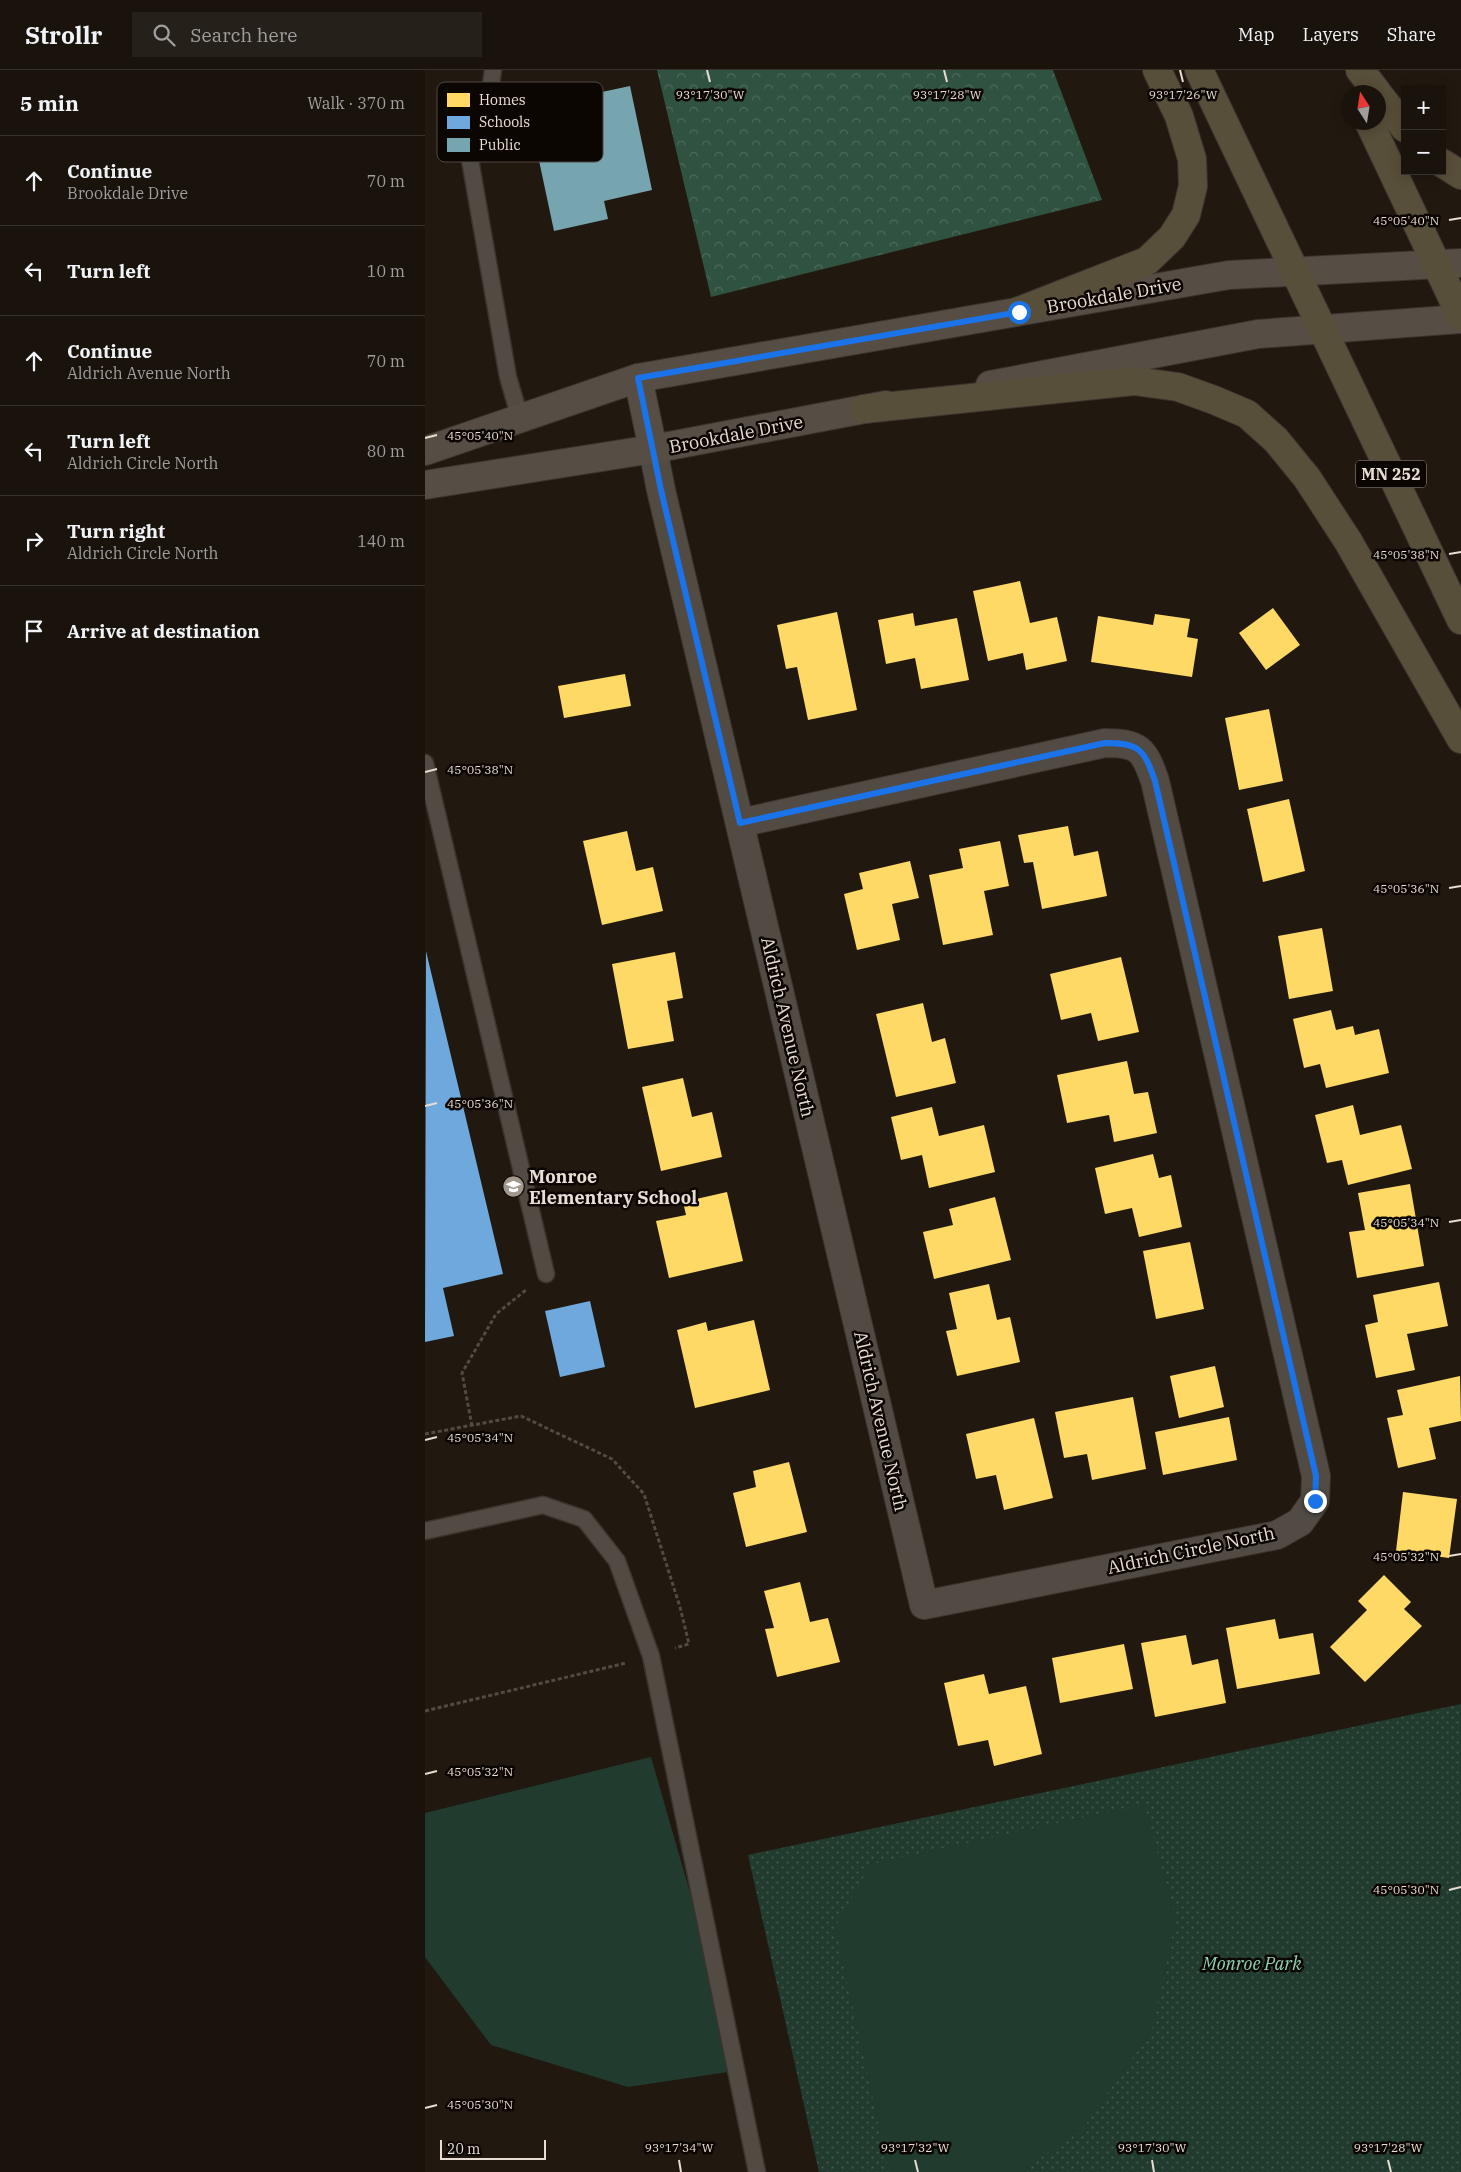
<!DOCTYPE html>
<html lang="en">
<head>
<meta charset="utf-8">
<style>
	:root { --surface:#19130c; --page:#26201a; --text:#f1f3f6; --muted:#9f9e9d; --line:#37322d }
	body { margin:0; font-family:"IBM Plex Serif",serif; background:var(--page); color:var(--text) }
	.controls { position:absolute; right:15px; top:15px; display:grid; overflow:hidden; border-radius:0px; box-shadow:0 2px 12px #0003 }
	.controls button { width:45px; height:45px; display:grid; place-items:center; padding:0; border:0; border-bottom:1px solid var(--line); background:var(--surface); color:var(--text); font:25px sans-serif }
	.compass { position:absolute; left:916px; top:15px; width:45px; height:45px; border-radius:50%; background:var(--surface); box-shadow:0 2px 12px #0003; rotate:348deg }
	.scale { position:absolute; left:15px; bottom:12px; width:106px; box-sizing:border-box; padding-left:5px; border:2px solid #e8ddd2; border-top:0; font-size:14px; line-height:18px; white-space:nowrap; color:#e8ddd2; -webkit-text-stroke:4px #0c0602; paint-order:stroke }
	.stop { position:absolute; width:15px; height:15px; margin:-11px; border:4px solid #1a73e8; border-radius:50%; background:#fff }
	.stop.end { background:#1a73e8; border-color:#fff; box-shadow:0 1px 5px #0008 }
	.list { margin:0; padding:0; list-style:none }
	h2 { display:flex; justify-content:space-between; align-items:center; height:65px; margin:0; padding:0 20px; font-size:21px }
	h2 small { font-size:16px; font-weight:400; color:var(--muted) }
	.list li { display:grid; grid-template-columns:32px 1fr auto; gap:15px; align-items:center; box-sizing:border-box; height:90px; padding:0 20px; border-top:1px solid var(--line) }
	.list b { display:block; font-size:19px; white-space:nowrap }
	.list p { margin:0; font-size:16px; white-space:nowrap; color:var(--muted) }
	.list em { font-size:16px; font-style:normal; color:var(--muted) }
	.icon { flex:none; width:28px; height:28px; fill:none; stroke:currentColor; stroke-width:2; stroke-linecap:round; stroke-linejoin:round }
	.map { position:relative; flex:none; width:1036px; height:2102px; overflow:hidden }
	header { display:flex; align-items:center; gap:30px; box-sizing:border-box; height:70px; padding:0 25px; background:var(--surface); border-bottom:1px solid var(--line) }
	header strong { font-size:24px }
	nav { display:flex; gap:28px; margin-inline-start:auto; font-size:18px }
	.search { width:350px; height:45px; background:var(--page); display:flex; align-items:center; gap:12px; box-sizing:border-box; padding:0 18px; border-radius:0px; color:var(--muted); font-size:19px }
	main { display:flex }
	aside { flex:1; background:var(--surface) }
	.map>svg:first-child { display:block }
	.green { fill:url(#green-dots) }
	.forest { fill:url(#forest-crowns) }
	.pitch { fill:#213c2e }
	.homes { fill:#ffd966 }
	.schools { fill:#6fa8dc }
	.public { fill:#76a5af }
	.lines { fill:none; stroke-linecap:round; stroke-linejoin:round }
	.lane-casing { stroke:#3b342e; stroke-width:19 }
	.street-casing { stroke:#3b342e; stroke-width:30 }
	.secondary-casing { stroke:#3b342e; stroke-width:30 }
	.highway-casing { stroke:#3b342e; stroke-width:30 }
	.path { stroke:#514b45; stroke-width:3; stroke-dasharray:4 2.5; stroke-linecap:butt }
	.lane { stroke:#524b44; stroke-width:16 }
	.street { stroke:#524b44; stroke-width:28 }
	.secondary { stroke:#564e44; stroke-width:28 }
	.highway { stroke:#584f3a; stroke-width:28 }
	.route { stroke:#1a73e8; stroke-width:6 }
	.ticks { fill:none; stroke:#e8ddd2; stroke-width:2 }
	.labels { text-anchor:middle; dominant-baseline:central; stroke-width:5; stroke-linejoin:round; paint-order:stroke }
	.shield { fill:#0c0602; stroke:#a69c94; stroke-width:1 }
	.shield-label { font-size:16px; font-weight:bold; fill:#e8ddd2 }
	.street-label { font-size:18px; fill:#e8ddd2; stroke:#0c0602 }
	.poi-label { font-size:18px; font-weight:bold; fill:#e8ddd2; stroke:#0c0602; text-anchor:start }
	.park-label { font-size:18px; font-style:italic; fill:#8cd3b1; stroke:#0c0602 }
	.key { fill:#0c0602; stroke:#4e4640; stroke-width:1 }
	.key-label { font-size:14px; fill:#e8ddd2 }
	.ticks-label { font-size:12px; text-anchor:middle; fill:#e8ddd2; stroke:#0c0602; stroke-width:5; stroke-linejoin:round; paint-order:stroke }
</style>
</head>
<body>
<header>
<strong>Strollr</strong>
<div class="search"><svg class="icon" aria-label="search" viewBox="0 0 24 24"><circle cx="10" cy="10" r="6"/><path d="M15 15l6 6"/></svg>Search here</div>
<nav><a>Map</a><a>Layers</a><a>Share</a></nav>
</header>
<main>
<aside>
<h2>5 min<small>Walk · 370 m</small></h2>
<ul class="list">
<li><svg class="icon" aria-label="ahead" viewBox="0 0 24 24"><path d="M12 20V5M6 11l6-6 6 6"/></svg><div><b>Continue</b><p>Brookdale Drive</p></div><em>70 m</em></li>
<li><svg class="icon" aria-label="left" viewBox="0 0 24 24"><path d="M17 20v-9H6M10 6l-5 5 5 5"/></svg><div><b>Turn left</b></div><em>10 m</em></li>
<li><svg class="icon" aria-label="ahead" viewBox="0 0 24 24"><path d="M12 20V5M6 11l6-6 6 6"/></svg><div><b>Continue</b><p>Aldrich Avenue North</p></div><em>70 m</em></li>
<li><svg class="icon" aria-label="left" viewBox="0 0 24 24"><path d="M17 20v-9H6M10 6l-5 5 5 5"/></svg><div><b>Turn left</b><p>Aldrich Circle North</p></div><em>80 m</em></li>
<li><svg class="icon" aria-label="right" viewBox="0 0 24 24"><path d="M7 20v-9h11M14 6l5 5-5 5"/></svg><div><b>Turn right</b><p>Aldrich Circle North</p></div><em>140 m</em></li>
<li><svg class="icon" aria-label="arrive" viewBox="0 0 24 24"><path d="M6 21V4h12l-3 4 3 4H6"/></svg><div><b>Arrive at destination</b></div></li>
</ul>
</aside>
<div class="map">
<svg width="1036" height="2102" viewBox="0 0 1036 2102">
	<defs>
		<pattern id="green-dots" width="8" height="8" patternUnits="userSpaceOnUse" patternTransform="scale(1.25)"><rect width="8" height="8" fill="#213c2e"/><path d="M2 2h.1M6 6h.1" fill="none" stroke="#41584b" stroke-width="1.8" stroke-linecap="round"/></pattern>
		<pattern id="forest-crowns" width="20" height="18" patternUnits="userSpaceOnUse" patternTransform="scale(1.25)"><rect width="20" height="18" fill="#305240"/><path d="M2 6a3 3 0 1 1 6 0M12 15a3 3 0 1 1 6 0" fill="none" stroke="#4e6a5b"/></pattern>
	</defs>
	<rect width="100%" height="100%" fill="#211910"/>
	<!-- green -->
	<path class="green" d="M1036,1634V2102H394L323,1785Z"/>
	<!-- forest -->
	<path class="forest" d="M232,0H628L677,130L286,227Z"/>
	<!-- pitch -->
	<g class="pitch">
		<path d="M226,1687L316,2000L203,2017L66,1975L0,1887V1743Z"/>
		<path d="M719,1734L751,1848L727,1960L656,2061L594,2102H464L410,1857L446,1794Z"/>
	</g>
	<!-- homes -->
	<g class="homes">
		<path d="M595,511L605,553L632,547L642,591L601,600L598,583L563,591L548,521Z"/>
		<path d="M848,538L875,575L841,600L814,563Z"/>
		<path d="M412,542L432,640L383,650L372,597L361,599L352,555Z"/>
		<path d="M488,543L490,556L532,548L544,610L496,619L490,588L461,594L453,550Z"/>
		<path d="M730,544L765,549L762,567L773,569L767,607L666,592L673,546L728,555Z"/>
		<path d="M200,604L206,636L139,648L133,616Z"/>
		<path d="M844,639L858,711L814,720L800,648Z"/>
		<path d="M864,729L880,801L838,812L822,739Z"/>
		<path d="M643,756L649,786L673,781L682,826L617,839L608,792L599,793L593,765Z"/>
		<path d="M202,761L211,801L228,797L238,841L177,855L158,771Z"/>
		<path d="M575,771L584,816L559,821L568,865L518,875L504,805L538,798L534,779Z"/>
		<path d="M485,791L494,828L467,834L475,870L432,880L419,824L438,819L434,803Z"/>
		<path d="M897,858L908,921L864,929L853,866Z"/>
		<path d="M250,882L258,928L242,931L249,971L203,979L187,894Z"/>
		<path d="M696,887L714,962L673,971L666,943L636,950L625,904Z"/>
		<path d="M498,933L507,972L520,968L531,1013L471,1027L451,944Z"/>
		<path d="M906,940L911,960L928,956L930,965L954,959L964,1003L901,1018L895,994L879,998L868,949Z"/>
		<path d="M702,991L709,1024L723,1022L732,1063L689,1072L684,1045L642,1053L632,1005Z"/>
		<path d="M258,1008L267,1047L287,1042L297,1087L236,1101L217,1017Z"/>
		<path d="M928,1035L935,1065L976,1055L987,1099L923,1115L917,1090L902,1093L890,1045Z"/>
		<path d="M507,1037L514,1066L559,1055L570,1102L504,1118L497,1085L476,1090L466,1047Z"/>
		<path d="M728,1084L734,1108L746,1105L757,1157L714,1167L707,1138L680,1144L670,1098Z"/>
		<path d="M985,1114L999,1196L932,1208L924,1162L940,1160L933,1123Z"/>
		<path d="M302,1122L318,1191L244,1208L231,1151L261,1145L258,1132Z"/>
		<path d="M570,1127L586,1190L509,1209L498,1162L528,1155L524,1139Z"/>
		<path d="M765,1172L779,1239L731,1249L718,1181Z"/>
		<path d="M1014,1212L1023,1256L982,1264L990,1300L951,1308L940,1255L953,1252L948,1225Z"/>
		<path d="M564,1214L572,1250L585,1247L595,1292L532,1306L521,1261L532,1259L524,1223Z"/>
		<path d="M329,1250L345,1320L270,1338L252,1260L281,1252L283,1261Z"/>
		<path d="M790,1296L799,1337L754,1348L745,1306Z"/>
		<path d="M1035,1306L1036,1351L1004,1358L1011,1389L973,1398L962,1348L978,1345L972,1320Z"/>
		<path d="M708,1327L721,1399L667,1410L662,1384L639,1388L630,1342Z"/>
		<path d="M804,1347L812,1390L738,1405L730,1362Z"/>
		<path d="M609,1348L628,1428L579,1440L571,1405L551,1409L541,1364Z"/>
		<path d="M364,1392L382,1462L321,1477L308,1423L331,1417L328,1401Z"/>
		<path d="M978,1422L1032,1429L1024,1488L971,1481Z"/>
		<path d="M959,1505L986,1532L979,1539L997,1556L940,1612L905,1577L942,1540L933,1531Z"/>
		<path d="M375,1512L385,1552L403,1548L415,1592L352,1607L340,1559L349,1558L339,1521Z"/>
		<path d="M850,1549L854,1569L888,1563L895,1604L812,1619L801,1558Z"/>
		<path d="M761,1565L767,1595L793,1589L801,1633L730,1647L716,1573Z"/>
		<path d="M699,1574L708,1619L635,1633L627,1588Z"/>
		<path d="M559,1604L564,1624L601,1616L617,1684L569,1696L563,1670L533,1676L519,1613Z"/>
	</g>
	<!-- schools -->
	<g class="schools">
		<path d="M1,881L78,1204L18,1218L29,1266L0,1272Z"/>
		<path d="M165,1231L180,1297L135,1307L120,1241Z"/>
	</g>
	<!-- public -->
	<path class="public" d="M96,12L130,32L205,16L227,120L179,131L183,149L129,161L109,67L75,46Z"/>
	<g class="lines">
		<defs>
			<g id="lane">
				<path d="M68,0L63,36L44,84L83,307L95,348"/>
				<path d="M0,693L121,1204"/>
				<path d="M0,1461L118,1435L159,1449L192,1491L226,1586L332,2102"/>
			</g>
			<path id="street" d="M228,379L236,420L499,1535L852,1465L875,1452L890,1431L891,1406L730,711C719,679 714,673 680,673L315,753"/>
			<g id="secondary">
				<path d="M213,308L228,379"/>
				<path d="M565,315L833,264L1036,249"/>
				<path d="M0,381L213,308L804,205L1036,193"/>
				<path d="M0,415L228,379L461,335"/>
			</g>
			<g id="highway">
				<path d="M774,0L1036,550"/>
				<path d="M935,0L952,22"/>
				<path d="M954,25L980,58"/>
				<path d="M944,52L1036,246"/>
				<path d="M1017,93L1036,105"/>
				<path d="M594,241L722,191L747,167L761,145L768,116L767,89L754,46L732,0"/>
				<path d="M439,339L709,311L753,317L789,330L822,344L851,370L882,408L923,471L1036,669"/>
			</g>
		</defs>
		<!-- lane casing -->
		<use href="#lane" class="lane-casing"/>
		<!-- street casing -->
		<use href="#street" class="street-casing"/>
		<!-- secondary casing -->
		<use href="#secondary" class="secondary-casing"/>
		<!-- highway casing -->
		<use href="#highway" class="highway-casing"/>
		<!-- path -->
		<g class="path">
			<path d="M47,1356L37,1303L71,1244L101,1220"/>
			<path d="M0,1364L96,1346L187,1389L219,1424L255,1537L264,1574L250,1578"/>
			<path d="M0,1641L201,1593"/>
		</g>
		<!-- lane -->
		<use href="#lane" class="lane"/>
		<!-- street -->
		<use href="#street" class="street"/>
		<!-- secondary -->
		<use href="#secondary" class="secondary"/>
		<!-- highway -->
		<use href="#highway" class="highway"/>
	</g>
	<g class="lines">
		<!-- route -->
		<path class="route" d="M594,242L213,308L236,420L315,753L680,673C714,673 719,679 730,711L891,1406L890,1431"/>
	</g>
	<!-- ticks -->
	<path class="ticks" d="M282,0L285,12M519,0L522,12M755,0L758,12M1024,150L1036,148M0,368L12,365M1024,484L1036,482M0,702L12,699M1024,818L1036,816M0,1036L12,1033M1024,1152L1036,1150M0,1370L12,1367M1024,1486L1036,1484M0,1704L12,1701M1024,1820L1036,1817M0,2038L12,2035M254,2090L256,2102M490,2090L493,2102M727,2090L729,2102M963,2090L966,2102"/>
	<!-- icons -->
	<defs>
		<symbol id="school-disc" viewBox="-11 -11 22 22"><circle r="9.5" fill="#a2988e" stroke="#0c0602"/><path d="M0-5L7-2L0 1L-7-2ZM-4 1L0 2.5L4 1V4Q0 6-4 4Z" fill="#fff"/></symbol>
	</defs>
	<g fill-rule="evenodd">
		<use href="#school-disc" x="76" y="1104" width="25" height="25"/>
	</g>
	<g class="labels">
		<!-- shield labels -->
		<rect class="shield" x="931" y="390.5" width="70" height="27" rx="4"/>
		<g class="shield-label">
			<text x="966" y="404">MN 252</text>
		</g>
		<!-- street labels -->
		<g class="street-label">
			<text transform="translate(689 225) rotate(-10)">Brookdale Drive</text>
			<text transform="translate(311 364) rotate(-11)">Brookdale Drive</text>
			<text transform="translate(363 957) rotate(77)">Aldrich Avenue North</text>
			<text transform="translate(456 1351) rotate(77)">Aldrich Avenue North</text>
			<text transform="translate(766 1480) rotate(-12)">Aldrich Circle North</text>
		</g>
		<!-- poi labels -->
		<g class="poi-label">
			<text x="104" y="1106">Monroe<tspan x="104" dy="21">Elementary School</tspan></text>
		</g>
		<!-- park labels -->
		<g class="park-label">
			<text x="827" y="1893">Monroe Park</text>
		</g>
	</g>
	<!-- legend -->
	<rect x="12" y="12" width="166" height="80" rx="8" class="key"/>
	<rect x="22" y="23" width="23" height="14" fill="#ffd966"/>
	<rect x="22" y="46" width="23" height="13" fill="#6fa8dc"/>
	<rect x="22" y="68" width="23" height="14" fill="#76a5af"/>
	<g class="key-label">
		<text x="54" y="35">Homes</text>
		<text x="54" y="57">Schools</text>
		<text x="54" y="80">Public</text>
	</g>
	<g class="ticks-label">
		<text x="285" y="29">93°17'30"W</text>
		<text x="522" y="29">93°17'28"W</text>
		<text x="758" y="29">93°17'26"W</text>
		<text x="981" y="155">45°05'40"N</text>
		<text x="55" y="370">45°05'40"N</text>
		<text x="981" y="489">45°05'38"N</text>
		<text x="55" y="704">45°05'38"N</text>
		<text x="981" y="823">45°05'36"N</text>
		<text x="55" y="1038">45°05'36"N</text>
		<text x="981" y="1157">45°05'34"N</text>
		<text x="55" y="1372">45°05'34"N</text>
		<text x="981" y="1491">45°05'32"N</text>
		<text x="55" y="1706">45°05'32"N</text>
		<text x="981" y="1824">45°05'30"N</text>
		<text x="55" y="2039">45°05'30"N</text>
		<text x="254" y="2082">93°17'34"W</text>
		<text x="490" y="2082">93°17'32"W</text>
		<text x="727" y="2082">93°17'30"W</text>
		<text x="963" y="2082">93°17'28"W</text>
	</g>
</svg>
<div class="controls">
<button>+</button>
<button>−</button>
</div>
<svg class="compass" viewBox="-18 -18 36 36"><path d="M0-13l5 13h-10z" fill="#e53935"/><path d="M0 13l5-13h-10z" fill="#9f9e9d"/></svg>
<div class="scale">20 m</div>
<div class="stop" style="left:594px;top:242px"></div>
<div class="stop end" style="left:890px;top:1431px"></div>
</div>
</main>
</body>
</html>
